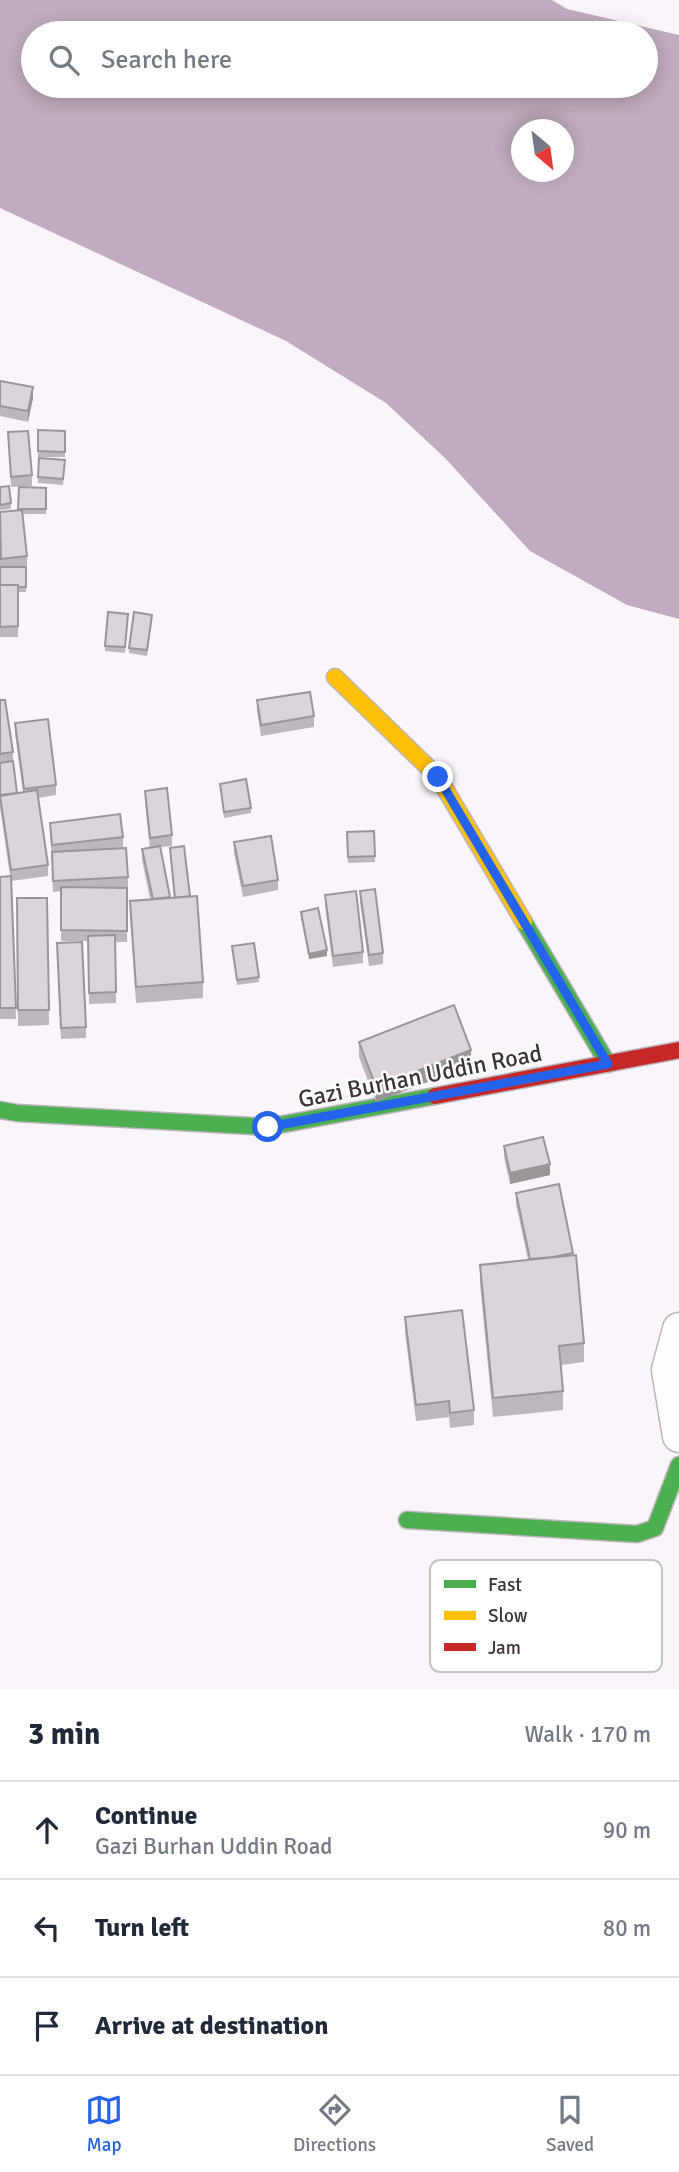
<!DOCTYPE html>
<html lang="en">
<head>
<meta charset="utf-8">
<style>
	:root { --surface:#fff; --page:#f6f6f7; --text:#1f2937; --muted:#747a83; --line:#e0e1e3; --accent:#2563eb }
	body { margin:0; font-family:Signika,sans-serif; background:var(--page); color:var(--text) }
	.compass { position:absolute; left:511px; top:119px; width:63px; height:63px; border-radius:50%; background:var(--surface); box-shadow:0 4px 18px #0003; rotate:151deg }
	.stop { position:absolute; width:21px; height:21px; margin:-16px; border:5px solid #2563eb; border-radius:50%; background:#fff }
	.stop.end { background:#2563eb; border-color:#fff; box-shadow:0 2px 7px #0008 }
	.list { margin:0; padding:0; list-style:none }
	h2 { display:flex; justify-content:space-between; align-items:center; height:91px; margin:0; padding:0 28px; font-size:30px }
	h2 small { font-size:23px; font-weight:400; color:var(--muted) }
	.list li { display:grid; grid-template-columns:46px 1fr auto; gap:21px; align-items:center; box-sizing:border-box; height:98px; padding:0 28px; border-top:2px solid var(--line) }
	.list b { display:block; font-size:26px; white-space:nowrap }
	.list p { margin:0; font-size:23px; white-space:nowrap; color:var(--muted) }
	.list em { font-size:23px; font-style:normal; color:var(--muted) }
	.icon { flex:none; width:38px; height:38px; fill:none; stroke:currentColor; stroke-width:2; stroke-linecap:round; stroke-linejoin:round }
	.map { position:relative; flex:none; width:679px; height:1689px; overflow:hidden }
	.search { position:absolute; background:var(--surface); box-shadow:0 4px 18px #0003; left:21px; right:21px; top:21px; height:77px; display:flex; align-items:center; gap:18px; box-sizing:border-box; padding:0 24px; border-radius:38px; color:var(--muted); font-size:26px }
	.sheet { height:385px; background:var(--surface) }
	nav { display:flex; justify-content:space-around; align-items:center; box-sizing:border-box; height:98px; border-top:2px solid var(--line); background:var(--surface); font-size:19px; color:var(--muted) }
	nav a { display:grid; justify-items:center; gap:4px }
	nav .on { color:var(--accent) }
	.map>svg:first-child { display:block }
	.water { fill:#c0acbe; fill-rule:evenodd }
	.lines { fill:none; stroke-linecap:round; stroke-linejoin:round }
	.street-casing { stroke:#bcb5bb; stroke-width:35 }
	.fast-casing { stroke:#bcb5bb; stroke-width:19 }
	.slow-casing { stroke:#bcb5bb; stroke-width:19 }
	.jam-casing { stroke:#bcb5bb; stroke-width:19 }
	.street { stroke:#fefefe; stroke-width:32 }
	.fast { stroke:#4caf50; stroke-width:16 }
	.slow { stroke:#ffc107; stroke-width:16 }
	.jam { stroke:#c62828; stroke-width:16 }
	.wall { fill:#bcb7bc }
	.shaded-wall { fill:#999599 }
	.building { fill:#dbd5db; stroke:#999599; stroke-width:2 }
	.route { stroke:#2563eb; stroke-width:9 }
	.labels { text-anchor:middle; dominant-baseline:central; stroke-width:5; stroke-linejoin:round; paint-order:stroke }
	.street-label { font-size:24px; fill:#3d333c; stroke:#fff }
	.key { fill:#fff; stroke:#c5c2c4; stroke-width:2 }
	.key-label { font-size:19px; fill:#3d333c }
</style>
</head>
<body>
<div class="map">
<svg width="679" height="1689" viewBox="0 0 679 1689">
	<rect width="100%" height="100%" fill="#faf5fa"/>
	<!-- water -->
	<path class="water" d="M0,0H552L567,9L679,35V619L627,605L530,551L445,458L386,403L286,341L0,208ZM33,33H646V86H33ZM522,130H564V172H522Z"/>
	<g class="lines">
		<defs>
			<path id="street" d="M679,1329L668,1370L679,1436"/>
			<g id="fast">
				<path d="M524,922L608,1064"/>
				<path d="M0,1110L17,1113L268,1127L435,1096"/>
				<path d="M407,1520L637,1534L655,1528L679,1465"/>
			</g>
			<path id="slow" d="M335,677L438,777L524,922"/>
			<path id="jam" d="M435,1096L679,1050"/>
		</defs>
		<!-- street casing -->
		<use href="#street" class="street-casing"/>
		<!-- fast casing -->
		<use href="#fast" class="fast-casing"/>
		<!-- slow casing -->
		<use href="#slow" class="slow-casing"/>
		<!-- jam casing -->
		<use href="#jam" class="jam-casing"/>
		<!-- street -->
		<use href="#street" class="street"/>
		<!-- fast -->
		<use href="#fast" class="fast"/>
		<!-- slow -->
		<use href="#slow" class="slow"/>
		<!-- jam -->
		<use href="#jam" class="jam"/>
	</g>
	<!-- wall -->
	<g class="wall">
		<path d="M0,381L33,398L28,422L0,416Z"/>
		<path d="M38,430L65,431V457H38Z"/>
		<path d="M8,432L32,475V486L11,487Z"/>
		<path d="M65,465L63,485L38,483V477Z"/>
		<path d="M0,487L11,503V509L0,510Z"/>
		<path d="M19,487L46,488V514H23L27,556V567H26V592H18V637H0V512L18,510Z"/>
		<path d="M128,620L125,653L105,651V646Z"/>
		<path d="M152,620L147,656L129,653V648Z"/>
		<path d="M0,700L13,752V763L17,793L23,792L15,734V723L56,785V795L38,798L48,865V876L11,881L16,1019H0V877L10,876L0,807Z"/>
		<path d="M257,700L314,716V727L261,736L257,711Z"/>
		<path d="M220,784L251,808V813L224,818Z"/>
		<path d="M145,791L172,835V846L160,847L170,898H174L170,848L190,896L203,982V998L136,1003L130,916V901L150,899L142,860V849L150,848L145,802Z"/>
		<path d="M50,823L123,837V848L115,849L128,877V887L125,888H127V942H115L116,1003L89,1004L88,941H61V891L53,892Z"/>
		<path d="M374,831L375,862L348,863L347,832Z"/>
		<path d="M234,842L278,880V890L243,897L234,853Z"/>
		<path d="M360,891L383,953V964L369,966L360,902Z"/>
		<path d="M325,895L363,952V963L333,967L325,905Z"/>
		<path d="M17,898H47L49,1025L18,1026Z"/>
		<path d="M301,912L327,956L309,959L301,918Z"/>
		<path d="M232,946L259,977V982L237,985Z"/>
		<path d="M57,954L86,1027V1038L61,1039Z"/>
		<path d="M359,1042L471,1065L376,1102L359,1057Z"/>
		<path d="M504,1146L550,1175L510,1184L504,1157Z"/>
		<path d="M516,1193L573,1255L584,1343V1362L561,1365L563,1391V1410L493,1417L480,1284V1265L528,1260L516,1204Z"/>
		<path d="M405,1317L474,1410V1425L450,1428L449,1417L416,1421L405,1332Z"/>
	</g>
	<!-- shaded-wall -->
	<g class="shaded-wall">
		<path d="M33,387V398L28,422V411Z"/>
		<path d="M327,950V956L309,959V954Z"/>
		<path d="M471,1050V1065L376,1102V1087Z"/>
		<path d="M550,1164V1175L510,1184V1173Z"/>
	</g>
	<!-- building -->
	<g class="building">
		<path d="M0,381L33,387L28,411L0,406Z"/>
		<path d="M38,430L65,431V452L38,451Z"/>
		<path d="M28,431L32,475L11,477L8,432Z"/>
		<path d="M39,458L65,460L63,479L38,477Z"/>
		<path d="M9,486L11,503L0,505V487Z"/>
		<path d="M19,487L46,488V509H18Z"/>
		<path d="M22,510L27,556L1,559L0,512Z"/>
		<path d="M0,567H26V587H18V585H0Z"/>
		<path d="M0,585H18V626L0,627Z"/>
		<path d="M108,612L128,614L125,647L105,646Z"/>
		<path d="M134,612L152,615L147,650L129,648Z"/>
		<path d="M310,692L314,716L261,725L257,700Z"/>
		<path d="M0,700H5L13,752L0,754Z"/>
		<path d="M48,719L56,785L24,789L15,723Z"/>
		<path d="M13,761L17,793L0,795V763Z"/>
		<path d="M246,779L251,808L224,812L220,784Z"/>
		<path d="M167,788L172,835L150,838L145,791Z"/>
		<path d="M37,790L48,865L11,870L0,796Z"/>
		<path d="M120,814L123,837L52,845L50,823Z"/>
		<path d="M374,831L375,856L348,857L347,832Z"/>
		<path d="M271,836L278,880L243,886L234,842Z"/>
		<path d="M160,846L170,897L153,899L142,849Z"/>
		<path d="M184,846L190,896L175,898L170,848Z"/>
		<path d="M126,848L128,877L53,881L52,852Z"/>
		<path d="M11,876L16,1008H0V877Z"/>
		<path d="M61,887L127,888V931L61,930Z"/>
		<path d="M375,889L383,953L369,955L360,891Z"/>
		<path d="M356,891L363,952L333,956L325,895Z"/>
		<path d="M197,896L203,982L136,987L130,901Z"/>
		<path d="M17,898H47L49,1010H18Z"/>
		<path d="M318,908L327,950L309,954L301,912Z"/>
		<path d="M115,935L116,992L89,993L88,936Z"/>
		<path d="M82,942L86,1027L61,1028L57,943Z"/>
		<path d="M254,943L259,977L237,980L232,946Z"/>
		<path d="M454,1005L471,1050L376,1087L359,1042Z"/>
		<path d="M543,1137L550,1164L510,1173L504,1146Z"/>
		<path d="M559,1184L573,1253L553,1257L530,1259L516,1193Z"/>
		<path d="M576,1255L584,1343L559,1346L563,1391L493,1398L480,1265Z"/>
		<path d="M462,1310L474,1410L450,1413L449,1401L416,1405L405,1317Z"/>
	</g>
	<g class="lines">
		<!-- route -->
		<path class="route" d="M268,1127L608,1064L438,777"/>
	</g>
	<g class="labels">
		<!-- street labels -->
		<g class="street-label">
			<text transform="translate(420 1076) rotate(-11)">Gazi Burhan Uddin Road</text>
		</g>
	</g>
	<!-- legend -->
	<rect x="430" y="1560" width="232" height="112" rx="10" class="key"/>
	<rect x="444" y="1580" width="32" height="8" fill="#4caf50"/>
	<rect x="444" y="1611" width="32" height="9" fill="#ffc107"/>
	<rect x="444" y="1643" width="32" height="8" fill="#c62828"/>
	<g class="key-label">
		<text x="488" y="1591">Fast</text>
		<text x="488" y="1622">Slow</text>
		<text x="488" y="1654">Jam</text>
	</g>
</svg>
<svg class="compass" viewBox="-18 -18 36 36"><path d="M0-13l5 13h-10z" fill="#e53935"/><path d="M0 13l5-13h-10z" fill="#747a83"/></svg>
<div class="stop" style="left:268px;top:1127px"></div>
<div class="stop end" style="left:438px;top:777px"></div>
<div class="search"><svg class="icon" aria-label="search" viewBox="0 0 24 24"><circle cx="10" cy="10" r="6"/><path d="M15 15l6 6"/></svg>Search here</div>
</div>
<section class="sheet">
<h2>3 min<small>Walk · 170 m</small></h2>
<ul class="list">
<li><svg class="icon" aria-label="ahead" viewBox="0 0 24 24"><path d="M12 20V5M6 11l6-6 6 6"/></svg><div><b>Continue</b><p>Gazi Burhan Uddin Road</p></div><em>90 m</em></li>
<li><svg class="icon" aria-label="left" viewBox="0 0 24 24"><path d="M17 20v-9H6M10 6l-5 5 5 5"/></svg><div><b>Turn left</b></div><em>80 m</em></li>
<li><svg class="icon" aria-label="arrive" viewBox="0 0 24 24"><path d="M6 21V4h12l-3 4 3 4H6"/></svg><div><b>Arrive at destination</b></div></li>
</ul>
</section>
<nav>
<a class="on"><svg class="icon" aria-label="map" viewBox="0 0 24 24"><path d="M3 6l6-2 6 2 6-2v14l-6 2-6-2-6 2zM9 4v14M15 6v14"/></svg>Map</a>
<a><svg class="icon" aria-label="directions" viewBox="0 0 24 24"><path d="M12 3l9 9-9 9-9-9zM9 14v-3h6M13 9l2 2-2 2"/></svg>Directions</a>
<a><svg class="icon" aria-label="saved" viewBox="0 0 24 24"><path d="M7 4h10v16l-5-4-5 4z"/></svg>Saved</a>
</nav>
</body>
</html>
